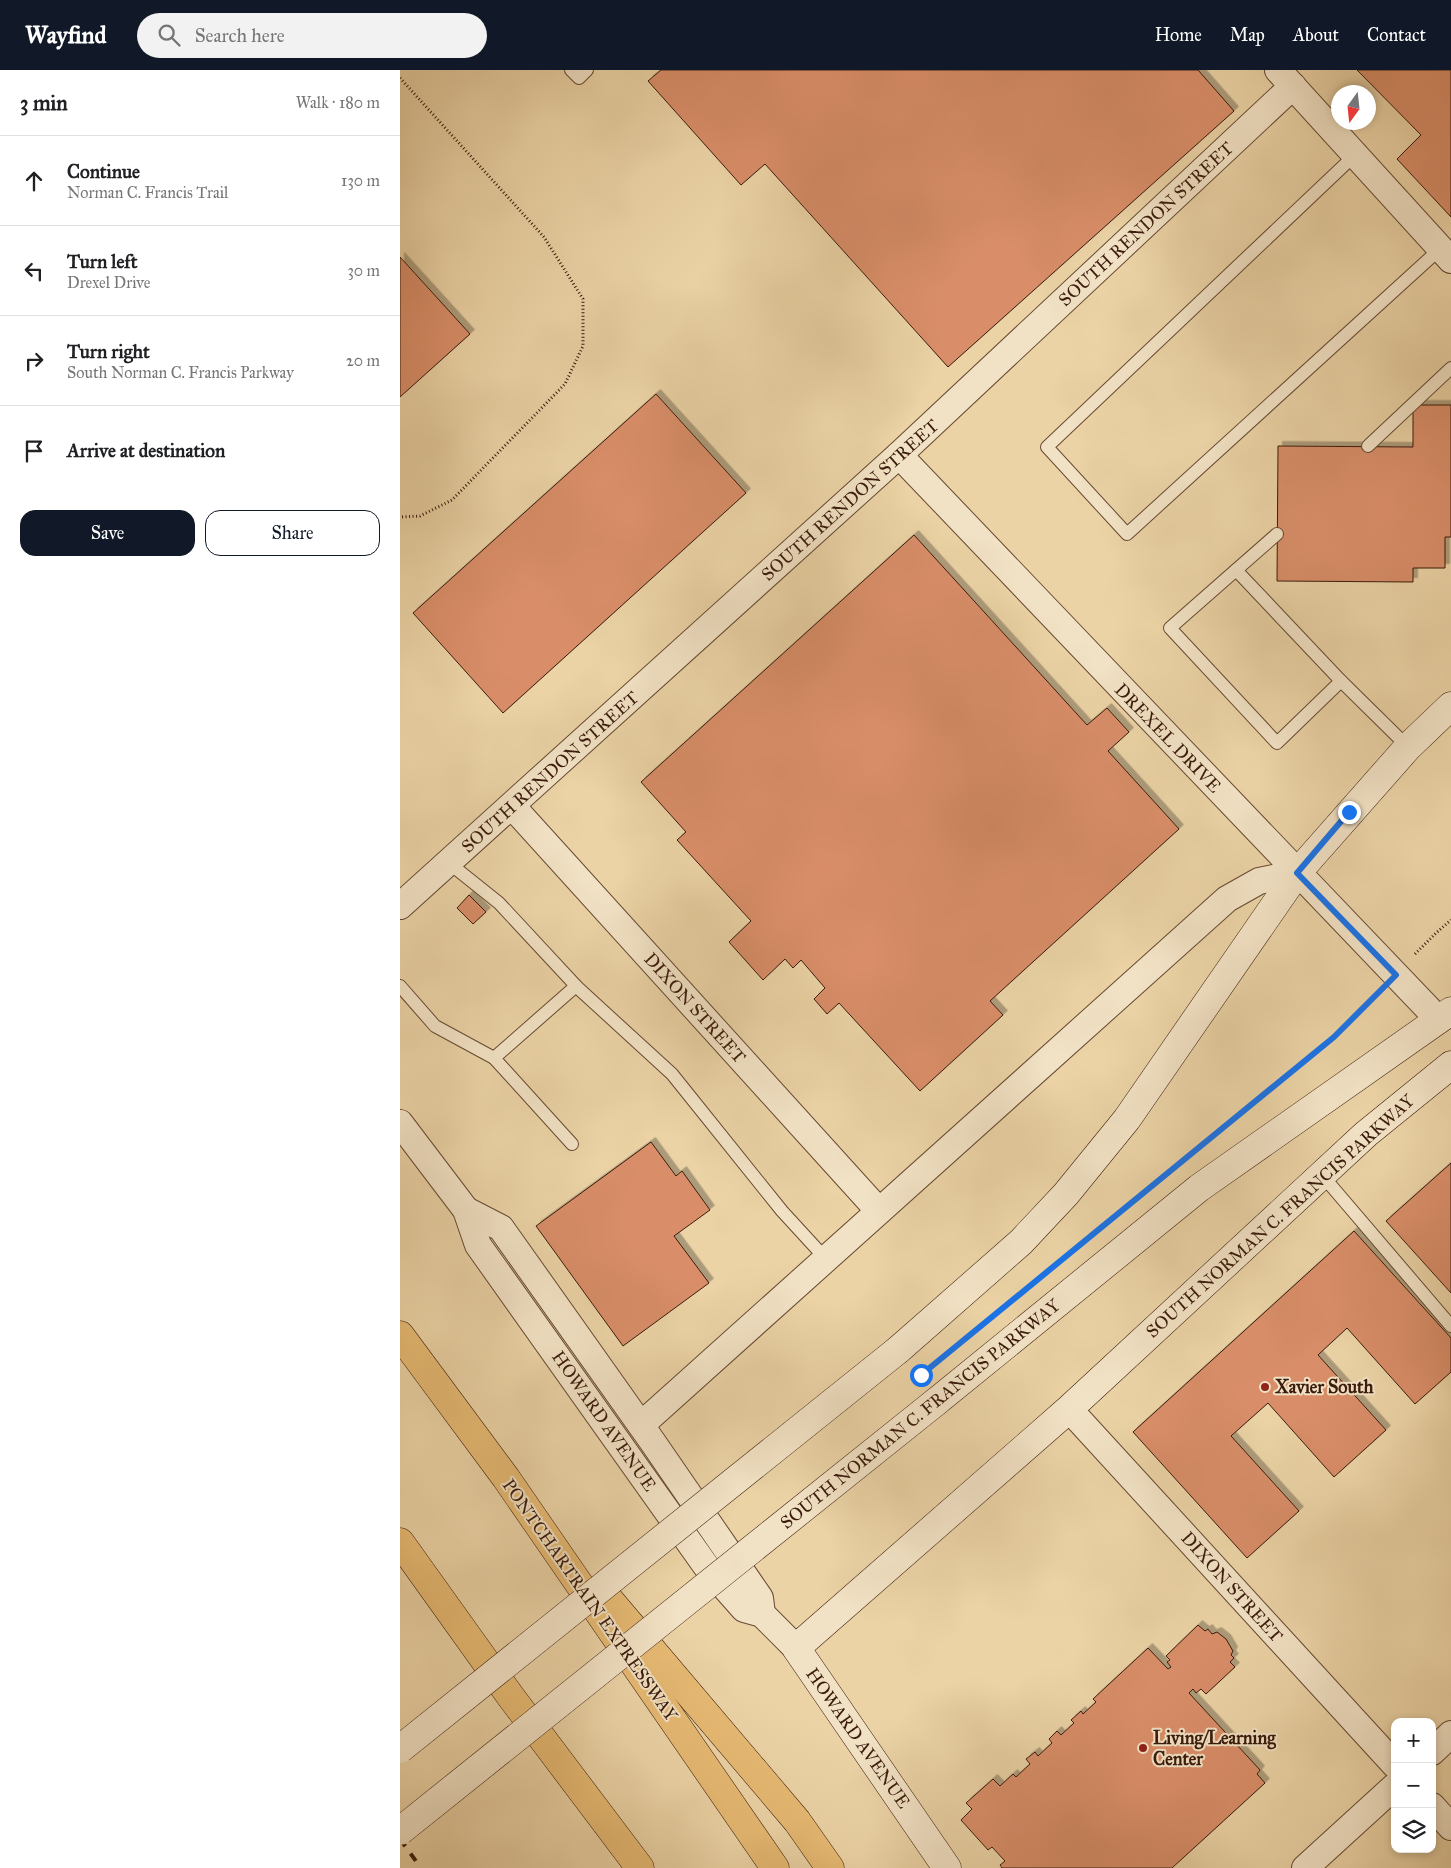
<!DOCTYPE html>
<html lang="en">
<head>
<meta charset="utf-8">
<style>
	:root { --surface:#fff; --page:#f2f2f2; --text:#202124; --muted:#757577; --line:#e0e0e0; --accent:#111827 }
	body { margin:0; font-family:"IM FELL Great Primer",serif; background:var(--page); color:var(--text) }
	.controls { position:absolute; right:15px; bottom:15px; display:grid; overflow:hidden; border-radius:10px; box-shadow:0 2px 8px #0003 }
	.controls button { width:45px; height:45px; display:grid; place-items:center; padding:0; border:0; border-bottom:1px solid var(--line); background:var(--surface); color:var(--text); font:25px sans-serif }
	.compass { position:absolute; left:931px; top:15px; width:45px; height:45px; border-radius:50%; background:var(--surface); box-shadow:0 2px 8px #0003; rotate:195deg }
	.stop { position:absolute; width:15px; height:15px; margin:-11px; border:4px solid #1a73e8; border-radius:50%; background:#fff }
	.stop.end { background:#1a73e8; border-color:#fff; box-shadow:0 1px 5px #0008 }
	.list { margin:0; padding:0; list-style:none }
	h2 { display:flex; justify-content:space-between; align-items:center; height:65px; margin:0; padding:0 20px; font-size:21px }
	h2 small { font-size:16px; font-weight:400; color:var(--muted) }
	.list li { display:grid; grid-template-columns:32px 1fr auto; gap:15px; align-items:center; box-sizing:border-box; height:90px; padding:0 20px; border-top:1px solid var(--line) }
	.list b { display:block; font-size:19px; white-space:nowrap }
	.list p { margin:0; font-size:16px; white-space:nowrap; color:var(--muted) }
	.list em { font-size:16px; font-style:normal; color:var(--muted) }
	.actions { display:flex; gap:10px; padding:15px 20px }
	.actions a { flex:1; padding:11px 0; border:1px solid var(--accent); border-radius:15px; text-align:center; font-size:18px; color:var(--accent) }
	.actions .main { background:var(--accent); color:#fff }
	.icon { flex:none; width:28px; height:28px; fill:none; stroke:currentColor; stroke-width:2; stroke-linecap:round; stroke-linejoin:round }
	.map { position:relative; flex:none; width:1051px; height:1798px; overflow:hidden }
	header { display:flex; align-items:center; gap:30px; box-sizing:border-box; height:70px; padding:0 25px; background:var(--accent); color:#fff }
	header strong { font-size:24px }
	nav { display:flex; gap:28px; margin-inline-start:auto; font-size:18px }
	.search { width:350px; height:45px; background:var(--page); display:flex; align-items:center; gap:12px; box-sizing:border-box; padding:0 18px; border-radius:28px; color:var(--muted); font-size:19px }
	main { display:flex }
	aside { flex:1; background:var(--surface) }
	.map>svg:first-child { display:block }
	.building { fill:#d98e69; stroke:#3a1b0c; filter:url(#shadow) }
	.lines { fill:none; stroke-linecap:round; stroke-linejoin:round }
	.lane-casing { stroke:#664932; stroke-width:14 }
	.street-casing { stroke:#664932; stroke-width:28 }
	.secondary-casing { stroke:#3a1b0c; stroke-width:29 }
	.highway-casing { stroke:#3a1b0c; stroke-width:29 }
	.path { stroke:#3a1b0c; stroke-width:3; stroke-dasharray:1 2.5; stroke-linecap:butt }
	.lane { stroke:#f2e2c5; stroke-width:12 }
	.street { stroke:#f2e2c5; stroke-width:26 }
	.secondary { stroke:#f2e2c5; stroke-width:28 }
	.highway { stroke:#e6ba73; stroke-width:28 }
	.rail { stroke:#3a1b0c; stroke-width:4; stroke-dasharray:9 9; stroke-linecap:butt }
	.secondary-bridge-casing { stroke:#3a1b0c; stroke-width:29; stroke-linecap:butt }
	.secondary-bridge { stroke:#f2e2c5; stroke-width:28 }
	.route { stroke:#1a73e8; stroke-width:6 }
	.poi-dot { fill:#8f2418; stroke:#f2e2c5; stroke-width:2 }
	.labels { text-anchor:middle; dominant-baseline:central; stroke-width:4; stroke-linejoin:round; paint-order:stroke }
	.street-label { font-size:18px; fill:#3a1b0c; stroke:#f2e2c5 }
	.poi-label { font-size:18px; font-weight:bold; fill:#3a1b0c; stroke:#f2e2c5; text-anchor:start }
</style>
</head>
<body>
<header>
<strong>Wayfind</strong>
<div class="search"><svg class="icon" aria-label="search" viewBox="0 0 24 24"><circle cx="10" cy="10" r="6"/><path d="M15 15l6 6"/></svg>Search here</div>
<nav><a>Home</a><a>Map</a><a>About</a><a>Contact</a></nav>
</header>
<main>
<aside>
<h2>3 min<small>Walk · 180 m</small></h2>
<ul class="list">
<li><svg class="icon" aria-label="ahead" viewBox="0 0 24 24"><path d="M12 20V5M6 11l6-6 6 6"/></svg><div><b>Continue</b><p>Norman C. Francis Trail</p></div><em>130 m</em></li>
<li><svg class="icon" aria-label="left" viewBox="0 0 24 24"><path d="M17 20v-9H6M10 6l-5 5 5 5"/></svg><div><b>Turn left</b><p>Drexel Drive</p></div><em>30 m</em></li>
<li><svg class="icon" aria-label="right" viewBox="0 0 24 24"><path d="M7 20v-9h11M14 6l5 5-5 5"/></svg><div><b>Turn right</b><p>South Norman C. Francis Parkway</p></div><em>20 m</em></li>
<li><svg class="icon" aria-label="arrive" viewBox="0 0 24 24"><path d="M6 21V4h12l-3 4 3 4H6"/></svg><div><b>Arrive at destination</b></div></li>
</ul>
<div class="actions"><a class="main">Save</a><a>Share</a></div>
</aside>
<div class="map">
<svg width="1051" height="1798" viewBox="0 0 1051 1798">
	<defs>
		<filter id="shadow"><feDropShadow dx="4.5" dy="-4.5" stdDeviation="0" flood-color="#0004"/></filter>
	</defs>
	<rect width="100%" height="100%" fill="#ebd3a6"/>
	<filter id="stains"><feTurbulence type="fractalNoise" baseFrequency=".004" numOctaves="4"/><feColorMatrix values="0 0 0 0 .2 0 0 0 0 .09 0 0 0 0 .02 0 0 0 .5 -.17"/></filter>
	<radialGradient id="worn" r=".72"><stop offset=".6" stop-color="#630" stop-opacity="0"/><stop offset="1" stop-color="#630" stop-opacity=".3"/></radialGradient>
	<!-- building -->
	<g class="building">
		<path d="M261,0H798L834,41L548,297L365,94L341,115L248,11Z"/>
		<path d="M957,0H1051V147L997,89L1021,65Z"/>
		<path d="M0,187L70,264L0,327Z"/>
		<path d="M256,324L346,423L103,643L13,543Z"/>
		<path d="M1013,335H1051V467H1045V498H1013V512L877,511L878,376L1013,377Z"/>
		<path d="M514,465L687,655L707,638L729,662L708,681L779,759L590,931L603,945L520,1021L439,933L427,944L414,929L425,918L401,890L393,898L385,889L363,910L329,872L351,851L277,770L286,762L241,712Z"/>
		<path d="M69,825L86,842L73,854L57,838Z"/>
		<path d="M251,1072L276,1106L282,1101L310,1140L274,1166L309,1213L223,1276L136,1156Z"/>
		<path d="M1051,1093V1223L986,1151Z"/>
		<path d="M954,1161L1051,1268V1302L1015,1334L947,1258L918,1285L986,1360L934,1407L868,1333L831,1366L899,1441L847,1488L733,1362Z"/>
		<path d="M798,1555L805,1561L808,1559L812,1564L817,1562L826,1569L833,1581L831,1585L834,1588L830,1592L835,1597L806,1624L801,1619L796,1623L793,1619L789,1623L860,1700L857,1704L865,1713L772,1798H602L600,1795L605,1791L592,1777L588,1780L561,1750L572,1739L566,1733L593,1709L600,1716L613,1704L616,1707L630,1694L626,1689L635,1682L638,1686L652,1673L649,1669L657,1661L661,1665L674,1653L671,1650L681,1641L683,1644L696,1632L693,1629L748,1578L768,1599L771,1597L767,1592L770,1590L766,1586Z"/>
	</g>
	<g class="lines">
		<defs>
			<g id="lane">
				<path d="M171,0L179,8L187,0"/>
				<path d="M956,84L647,377L727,464L1041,178"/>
				<path d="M968,376L1051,298"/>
				<path d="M877,464L770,558L877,673L941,611"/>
				<path d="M836,500L941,611L1008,677"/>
				<path d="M49,793L99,833L178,918L272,1004L382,1141L426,1189"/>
				<path d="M0,916L35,956L94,988"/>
				<path d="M172,1074L94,988L176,916"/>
				<path d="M922,1105L1051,1256"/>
			</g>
			<g id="street">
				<path d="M878,0L1051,190"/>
				<path d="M499,385L1039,950"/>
				<path d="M112,736L479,1141"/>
				<path d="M0,836L499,385L893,16"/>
				<path d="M0,1053L66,1140L78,1175L306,1496L344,1539L362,1544L396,1578"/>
				<path d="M66,1140L101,1158L252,1371L360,1528L362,1544"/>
				<path d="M669,1339L995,1695"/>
				<path d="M241,1355L827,829L859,811L897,803"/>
				<path d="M1032,1682L1051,1664"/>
				<path d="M1032,1736L1051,1757"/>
				<path d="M905,1798L995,1716"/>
			</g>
			<g id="secondary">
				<path d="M498,1280L621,1172L666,1124L727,1049L897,803L1008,677L1051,636"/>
				<path d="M537,1331L799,1118L1051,941"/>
				<path d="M547,1798L396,1578L669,1339L966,1064L1051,995"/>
			</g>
			<g id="highway">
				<path d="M0,1265L106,1408L375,1798"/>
				<path d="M0,1472L111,1627L240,1798"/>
				<path d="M207,1527L397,1751L430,1798"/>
			</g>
		</defs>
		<!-- lane casing -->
		<use href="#lane" class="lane-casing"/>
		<!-- street casing -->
		<use href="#street" class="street-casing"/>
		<!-- secondary casing -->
		<use href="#secondary" class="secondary-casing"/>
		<!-- highway casing -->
		<use href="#highway" class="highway-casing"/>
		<!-- path -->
		<g class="path">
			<path d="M0,8L144,167L183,229V276L165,314L52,430L20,446L0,447"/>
			<path d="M1015,884L1036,863L1051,850"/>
			<path d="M796,1081L934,967L976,925"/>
		</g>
		<!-- lane -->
		<use href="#lane" class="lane"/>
		<!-- street -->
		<use href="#street" class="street"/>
		<!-- secondary -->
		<use href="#secondary" class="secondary"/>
		<!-- highway -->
		<use href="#highway" class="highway"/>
		<!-- rail -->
		<path class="rail" d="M0,1769L21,1798"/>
		<defs>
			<g id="secondary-bridge">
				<path d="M0,1679L498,1280"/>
				<path d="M0,1761L537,1331"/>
			</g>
		</defs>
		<!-- secondary-bridge casing -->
		<use href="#secondary-bridge" class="secondary-bridge-casing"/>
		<!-- secondary-bridge -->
		<use href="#secondary-bridge" class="secondary-bridge"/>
	</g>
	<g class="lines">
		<!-- route -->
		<path class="route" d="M521,1305L934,967L996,905L897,803L949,742"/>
	</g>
	<!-- markers -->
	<g class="poi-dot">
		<circle cx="865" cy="1317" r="5"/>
		<circle cx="743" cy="1678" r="5"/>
	</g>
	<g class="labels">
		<!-- street labels -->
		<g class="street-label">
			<text transform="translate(746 154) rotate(-43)">SOUTH RENDON STREET</text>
			<text transform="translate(450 430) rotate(-42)">SOUTH RENDON STREET</text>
			<text transform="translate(768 668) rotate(46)">DREXEL DRIVE</text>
			<text transform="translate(150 702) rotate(-42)">SOUTH RENDON STREET</text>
			<text transform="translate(295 938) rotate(48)">DIXON STREET</text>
			<text transform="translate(880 1146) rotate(-42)">SOUTH NORMAN C. FRANCIS PARKWAY</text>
			<text transform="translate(520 1344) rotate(-39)">SOUTH NORMAN C. FRANCIS PARKWAY</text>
			<text transform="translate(204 1351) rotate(55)">HOWARD AVENUE</text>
			<text transform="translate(832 1517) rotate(48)">DIXON STREET</text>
			<text transform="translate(190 1530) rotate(55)">PONTCHARTRAIN EXPRESSWAY</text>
			<text transform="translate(458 1668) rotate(55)">HOWARD AVENUE</text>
		</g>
		<!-- poi labels -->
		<g class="poi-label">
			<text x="875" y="1317">Xavier South</text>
			<text x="753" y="1668">Living/Learning<tspan x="753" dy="21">Center</tspan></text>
		</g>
	</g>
	<rect width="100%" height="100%" filter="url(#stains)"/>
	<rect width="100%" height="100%" fill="url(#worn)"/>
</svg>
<div class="controls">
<button>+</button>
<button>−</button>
<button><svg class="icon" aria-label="layers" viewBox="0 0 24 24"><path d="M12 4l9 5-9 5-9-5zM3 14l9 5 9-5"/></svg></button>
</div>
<svg class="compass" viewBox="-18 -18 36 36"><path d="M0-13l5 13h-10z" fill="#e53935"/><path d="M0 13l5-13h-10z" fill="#757577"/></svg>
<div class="stop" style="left:521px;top:1305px"></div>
<div class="stop end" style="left:949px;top:742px"></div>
</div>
</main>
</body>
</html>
